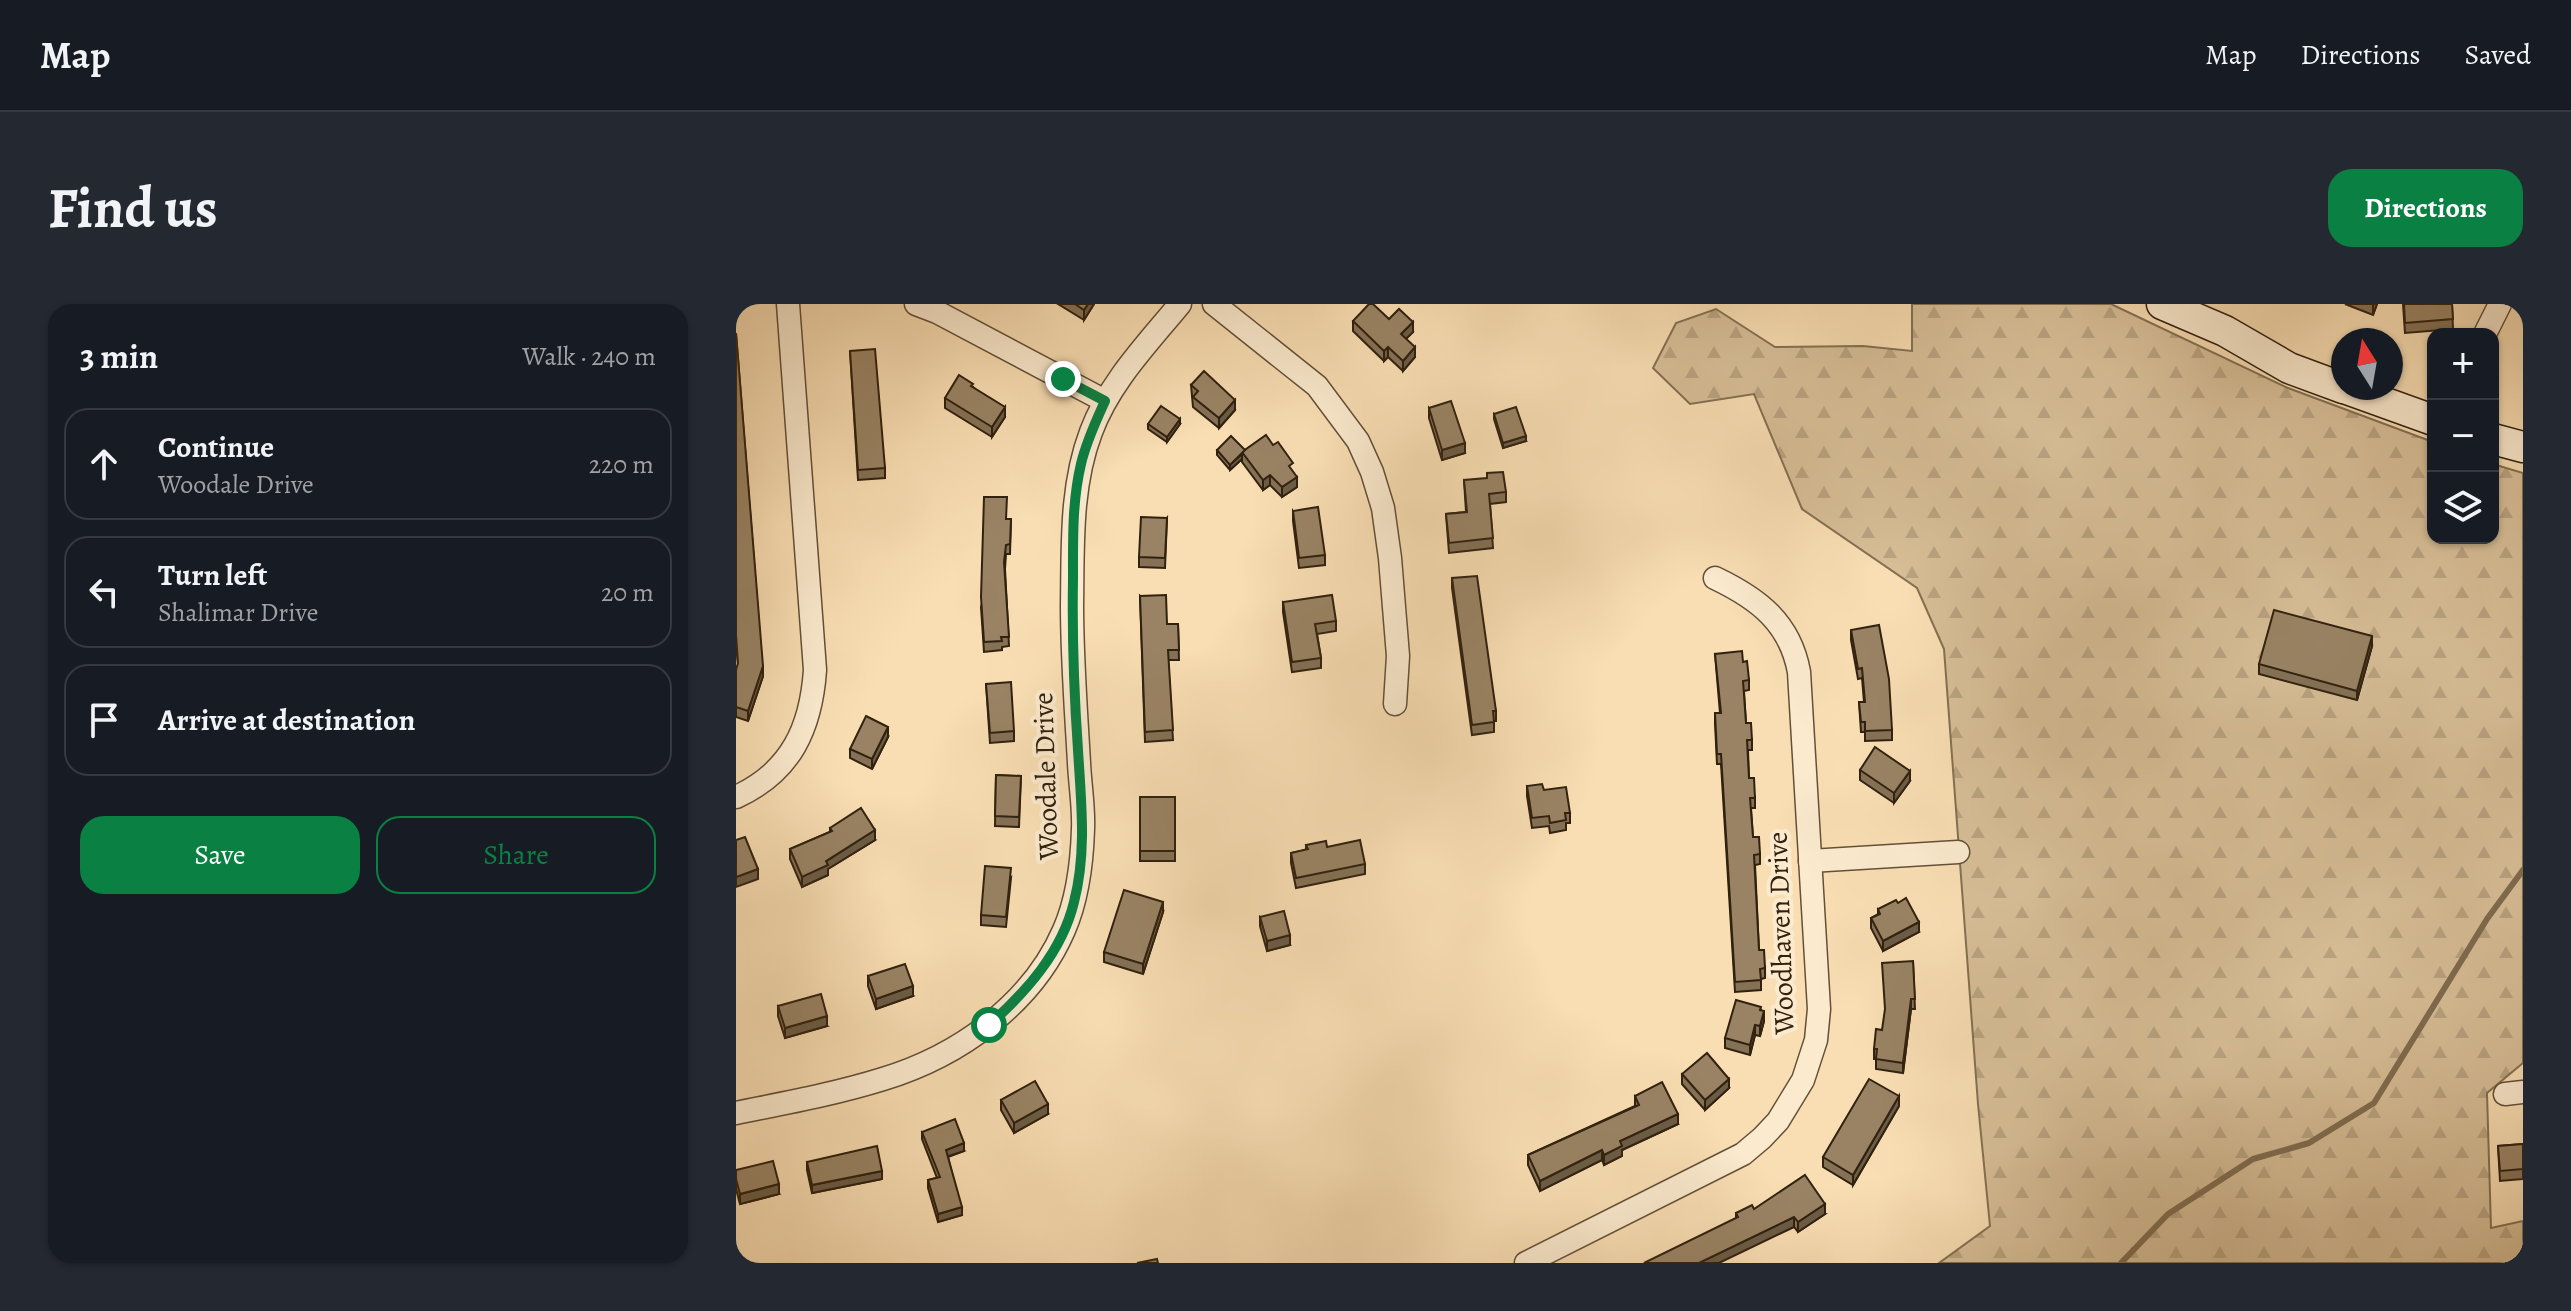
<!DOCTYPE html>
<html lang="en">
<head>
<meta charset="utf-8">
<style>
	:root { --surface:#171b24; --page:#242831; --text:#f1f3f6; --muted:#9ea1a6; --line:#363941; --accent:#0b8043 }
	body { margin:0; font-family:Alegreya,serif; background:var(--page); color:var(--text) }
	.controls { position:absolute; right:24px; top:24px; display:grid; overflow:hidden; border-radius:16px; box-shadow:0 2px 6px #0004 }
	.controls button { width:72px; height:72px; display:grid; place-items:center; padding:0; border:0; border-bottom:2px solid var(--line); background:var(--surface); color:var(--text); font:40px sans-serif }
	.compass { position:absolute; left:1595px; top:24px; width:72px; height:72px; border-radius:50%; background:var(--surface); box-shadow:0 2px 6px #0004; rotate:349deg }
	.stop { position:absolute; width:24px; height:24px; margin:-18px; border:6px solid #0b8043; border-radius:50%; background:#fff }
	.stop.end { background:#0b8043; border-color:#fff; box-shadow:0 2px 8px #0008 }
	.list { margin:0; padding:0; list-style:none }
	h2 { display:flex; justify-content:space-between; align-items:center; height:104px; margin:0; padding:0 32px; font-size:34px }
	h2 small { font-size:26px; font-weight:400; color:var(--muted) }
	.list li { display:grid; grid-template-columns:52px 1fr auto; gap:24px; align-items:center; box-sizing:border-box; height:112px; margin:0 16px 16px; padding:0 16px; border:2px solid var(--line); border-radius:24px }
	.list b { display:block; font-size:30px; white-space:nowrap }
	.list p { margin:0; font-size:26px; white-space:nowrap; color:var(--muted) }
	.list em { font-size:26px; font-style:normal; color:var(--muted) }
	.actions { display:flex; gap:16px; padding:24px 32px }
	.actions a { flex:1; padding:18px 0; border:2px solid var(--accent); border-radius:24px; text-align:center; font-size:28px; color:var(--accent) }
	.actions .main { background:var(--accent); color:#fff }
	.icon { flex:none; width:44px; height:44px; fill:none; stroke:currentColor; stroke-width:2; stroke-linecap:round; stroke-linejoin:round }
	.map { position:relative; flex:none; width:1787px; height:959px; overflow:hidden; border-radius:24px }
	header { display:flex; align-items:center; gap:48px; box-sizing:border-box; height:112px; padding:0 40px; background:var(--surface); border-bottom:2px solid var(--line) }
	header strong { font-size:38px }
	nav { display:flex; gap:44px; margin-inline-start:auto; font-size:28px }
	.intro { display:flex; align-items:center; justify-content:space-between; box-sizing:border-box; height:192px; padding:0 48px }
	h1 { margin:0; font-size:56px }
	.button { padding:20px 36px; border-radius:24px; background:var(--accent); color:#fff; font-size:28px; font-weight:700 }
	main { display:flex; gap:48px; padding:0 48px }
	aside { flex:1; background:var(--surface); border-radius:24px; box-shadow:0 2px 6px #0004 }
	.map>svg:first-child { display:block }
	.forest { fill:url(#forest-firs); stroke:#847053; stroke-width:2 }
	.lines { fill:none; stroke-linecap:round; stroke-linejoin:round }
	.stream { stroke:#806c50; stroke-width:6 }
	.minor-casing { stroke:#635038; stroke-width:25 }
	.secondary-casing { stroke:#31210f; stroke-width:33 }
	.minor { stroke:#fbeace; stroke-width:22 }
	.secondary { stroke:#fbeace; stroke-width:30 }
	.wall { fill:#847156; stroke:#31210f; stroke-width:2 }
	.shaded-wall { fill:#6b5c46; stroke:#31210f; stroke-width:2 }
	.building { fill:#998364; stroke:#31210f; stroke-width:2 }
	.route { stroke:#0b8043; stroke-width:10 }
	.labels { text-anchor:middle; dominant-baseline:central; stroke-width:8; stroke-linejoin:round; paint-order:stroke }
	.street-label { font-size:28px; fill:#31210f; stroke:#fbeace }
</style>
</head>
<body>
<header>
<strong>Map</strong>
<nav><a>Map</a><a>Directions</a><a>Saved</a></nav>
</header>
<div class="intro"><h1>Find us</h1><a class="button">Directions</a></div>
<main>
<aside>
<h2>3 min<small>Walk · 240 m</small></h2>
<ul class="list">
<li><svg class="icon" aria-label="ahead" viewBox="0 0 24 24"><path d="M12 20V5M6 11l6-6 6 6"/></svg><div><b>Continue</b><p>Woodale Drive</p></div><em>220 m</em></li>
<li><svg class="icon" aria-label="left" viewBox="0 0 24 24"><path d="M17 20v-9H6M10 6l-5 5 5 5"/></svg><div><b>Turn left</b><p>Shalimar Drive</p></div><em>20 m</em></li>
<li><svg class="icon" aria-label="arrive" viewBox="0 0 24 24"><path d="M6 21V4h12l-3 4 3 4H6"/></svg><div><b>Arrive at destination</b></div></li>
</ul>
<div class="actions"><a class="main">Save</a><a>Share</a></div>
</aside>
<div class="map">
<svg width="1787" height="959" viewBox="0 0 1787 959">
	<defs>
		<pattern id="forest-firs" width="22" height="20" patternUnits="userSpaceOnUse" patternTransform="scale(2)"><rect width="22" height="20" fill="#d7be97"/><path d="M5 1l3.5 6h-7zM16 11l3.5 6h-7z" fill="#b9a381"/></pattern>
	</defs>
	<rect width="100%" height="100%" fill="#f9deb3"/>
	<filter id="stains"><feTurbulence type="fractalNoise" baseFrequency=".0025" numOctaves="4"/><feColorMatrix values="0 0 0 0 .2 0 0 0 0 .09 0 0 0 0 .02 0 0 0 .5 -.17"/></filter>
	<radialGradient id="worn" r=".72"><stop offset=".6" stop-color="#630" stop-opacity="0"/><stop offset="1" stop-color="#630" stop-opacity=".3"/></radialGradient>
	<!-- forest -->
	<path class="forest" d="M1176,0H1375L1552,84L1697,138V234H1757V160L1787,169V759L1751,789L1755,924L1787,917V959H1203L1254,922L1242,800L1208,345L1181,284L1066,205L1018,90L954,100L917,64L940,19L980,5L1039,43L1127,42L1176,47Z"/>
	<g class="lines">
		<!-- stream -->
		<path class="stream" d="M1385,959L1432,910L1517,855L1573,839L1638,799L1751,615L1787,566"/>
		<defs>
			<g id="minor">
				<path d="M180,0L201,8L369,97"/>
				<path d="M478,0L581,82L622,137L636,168L647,204L654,254L662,352L659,400"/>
				<path d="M1749,30L1764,0"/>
				<path d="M0,493C55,468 75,424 79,366L52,0"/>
				<path d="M1074,557L1222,548"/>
				<path d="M1769,790L1787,788"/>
				<path d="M0,809C49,799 99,790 147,775C223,752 296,700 328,626C342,594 346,559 347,525C348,503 344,481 343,459C340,406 336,354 336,302C337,244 334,183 355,128C373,79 411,40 444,0"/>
				<path d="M790,959L1007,850L1026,834L1042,817L1067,776L1080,736L1083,705L1063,368C1054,319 1023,295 979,274"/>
			</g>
			<g id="secondary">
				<path d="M1426,0L1489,27L1553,64L1607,84"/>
				<path d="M1608,84L1697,116"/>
				<path d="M1757,135L1787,143"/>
			</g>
		</defs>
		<!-- minor casing -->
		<use href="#minor" class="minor-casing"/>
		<!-- secondary casing -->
		<use href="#secondary" class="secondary-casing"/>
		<!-- minor -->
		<use href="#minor" class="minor"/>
		<!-- secondary -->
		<use href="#secondary" class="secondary"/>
	</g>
	<!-- wall -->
	<g class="wall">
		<path d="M322,0H358L348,16Z"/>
		<path d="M1609,0H1641L1637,11Z"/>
		<path d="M1667,0H1716L1717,25L1669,29Z"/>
		<path d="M653,15L677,28L670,34L679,53L667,67L652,53L648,57L617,27V17Z"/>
		<path d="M0,29L27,372L12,417L0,413V366L2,361L0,341Z"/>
		<path d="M114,47L149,164V174L122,176Z"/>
		<path d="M455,81L499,106L483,124L457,103Z"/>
		<path d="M237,83L269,113L256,133L209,104V94Z"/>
		<path d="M693,104L729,149L706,156L693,114Z"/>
		<path d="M758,110L790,137L767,144L758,115Z"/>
		<path d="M412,120H444L431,138L412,125Z"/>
		<path d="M481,146H509L557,168L561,183L546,193L534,181L527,186L506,158V155L494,166L481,151Z"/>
		<path d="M728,176L770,188V198L754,200L757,244L713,249L710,210L730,208Z"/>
		<path d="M557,207L589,251V261L563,264L557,217Z"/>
		<path d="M431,214L429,264L403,263V253Z"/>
		<path d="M271,215H275L274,250H270L269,265L273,342L266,343V346L248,348L245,303Z"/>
		<path d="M716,274L760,407V417H758V428L736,431L716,284Z"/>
		<path d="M404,292L431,320H442L443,356H432L437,436L409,438Z"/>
		<path d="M547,298L600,317V327L581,330L585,354V364L556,368L547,308Z"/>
		<path d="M1115,326L1156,426V436L1129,437V428H1125L1123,398H1128L1126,374L1122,375L1115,336Z"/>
		<path d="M1636,342L1621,396L1523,370V360Z"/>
		<path d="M979,350L1007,358L1013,376V386L1008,387L1010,419L1016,436V446H1012L1013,474L1019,494V504H1015L1017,533L1024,550V560L1019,561L1023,646L1029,664V674L1025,675V686L999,688L985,460H981L979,419V409H984Z"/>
		<path d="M250,380L278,427V437L254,439Z"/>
		<path d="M152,433L136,465L114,454V445Z"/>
		<path d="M1124,466L1174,477L1158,499L1124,476Z"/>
		<path d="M260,471L285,472L283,523L259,522Z"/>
		<path d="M791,482L808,486L834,509V519H830V526L814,529L813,522L796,524L791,492Z"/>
		<rect x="404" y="493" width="35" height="64"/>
		<path d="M94,524L139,536L92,565V571L66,583L54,555V545L94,528Z"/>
		<path d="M570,541L591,543L629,560V570L560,584L555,559V549L570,546Z"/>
		<path d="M275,574L270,623L245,621V611Z"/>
		<path d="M1142,605L1183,628L1147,647L1135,624V614L1142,610Z"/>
		<path d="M427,608L407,670L368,658V648Z"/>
		<path d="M524,613L554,641L531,647L524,622Z"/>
		<path d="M1177,657L1179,705H1175L1167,769L1140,765V755H1138V745Z"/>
		<path d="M132,672L177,692L140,705L132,682Z"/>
		<path d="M42,702L91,722L49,734L42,712Z"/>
		<path d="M1025,706L1028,717L1024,732L1019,731L1014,751L989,744V734Z"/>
		<path d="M946,770L993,784L969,806L946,780Z"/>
		<path d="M899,792L942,820L886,846V852L868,861L866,856L804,887L792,861V851L899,802Z"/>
		<path d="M265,796L312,810L278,829L265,806Z"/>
		<path d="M1163,802L1117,881L1087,863V853Z"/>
		<path d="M186,828L228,847L212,853L226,911L202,918L192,884V876L201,874L186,835Z"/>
		<path d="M1787,840V875L1764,877L1762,842Z"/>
		<path d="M71,858L146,875L76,889L71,866Z"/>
		<path d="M0,866L43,890L4,900L0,885Z"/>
		<path d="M1018,905L1089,910L1062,928L1058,923L1000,914V909Z"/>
	</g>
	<!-- shaded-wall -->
	<g class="shaded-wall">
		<path d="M352,0H358L348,16V6Z"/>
		<path d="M1638,0H1641L1637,11V1Z"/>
		<path d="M677,18V28L665,40V30Z"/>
		<path d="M652,43V53L648,57V47Z"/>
		<path d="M679,43V53L667,67V57Z"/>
		<path d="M499,96V106L483,124V114Z"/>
		<path d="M269,103V113L256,133V123Z"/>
		<path d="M444,115V120L431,138V133Z"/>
		<path d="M790,132V137L767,144V139Z"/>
		<path d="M729,139V149L706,156V146Z"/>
		<path d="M506,150V155L494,166V161Z"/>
		<path d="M534,171V181L527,186V176Z"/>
		<path d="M561,173V183L546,193V183Z"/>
		<path d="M1636,332V342L1621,396V387Z"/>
		<path d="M27,362V372L12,417V407Z"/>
		<path d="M152,423V433L136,465V455Z"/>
		<path d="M1174,467V477L1158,499V489Z"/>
		<path d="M139,526V536L92,565V571L66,583V573Z"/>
		<path d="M22,565V575L0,583V573Z"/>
		<path d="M427,598V608L407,670V660Z"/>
		<path d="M1183,618V628L1147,647V637Z"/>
		<path d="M554,631V641L531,647V637Z"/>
		<path d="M177,682V692L140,705V695Z"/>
		<path d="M1175,695V705L1167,769V759Z"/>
		<path d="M1028,707V717L1024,732V722Z"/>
		<path d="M91,712V722L49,734V724Z"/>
		<path d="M1019,721V731L1014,751V741Z"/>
		<path d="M993,775V784L969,806V796Z"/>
		<path d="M1163,792V802L1117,881V871Z"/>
		<path d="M312,800V810L278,829V819Z"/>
		<path d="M942,810V820L886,846V852L868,861V851L884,837Z"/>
		<path d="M228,839V847L210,853V846Z"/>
		<path d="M866,846V856L804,887V877Z"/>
		<path d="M146,867V875L76,889V881Z"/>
		<path d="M43,880V890L4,900V890Z"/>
		<path d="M1089,900V910L1062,928V918Z"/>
		<path d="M226,903V911L202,918V910Z"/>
		<path d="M1058,913V923L983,959H963Z"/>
	</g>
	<!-- building -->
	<g class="building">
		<path d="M339,0H352L348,6Z"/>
		<path d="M633,0H637L653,15L663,5L677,18L665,30L679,43L667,57L652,43L648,47L617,17Z"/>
		<path d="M1668,0H1716L1717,15L1669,19Z"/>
		<path d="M0,29L27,362L12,407L0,403V366L2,359L0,331Z"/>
		<path d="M139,45L149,164L122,166L114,47Z"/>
		<path d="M468,67L499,96L483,114L457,93L462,87L455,81Z"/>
		<path d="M223,71L237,80L235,82L269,103L256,123L209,94Z"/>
		<path d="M715,97L729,139L706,146L693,104Z"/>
		<path d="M425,102L444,115L431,133L412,120Z"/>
		<path d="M780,103L790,132L767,139L758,110Z"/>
		<path d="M530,131L537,141L542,138L557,159L553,162L561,173L546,183L534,171L527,176L506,148Z"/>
		<path d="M495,132L509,146L494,161L481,146Z"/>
		<path d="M767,168L770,188L753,190L757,234L713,239L710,210L731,208L728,176L751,174V169Z"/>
		<path d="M248,193H271L270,215H275L274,240L270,241L268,258L273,333H265L266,337L248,338L245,293Z"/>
		<path d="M582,203L589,251L563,254L557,207Z"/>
		<path d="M405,213L431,214L429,254L403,253Z"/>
		<path d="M741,272L760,407H757L758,418L736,421L716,274Z"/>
		<path d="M430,291L431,320H442L443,346H432L437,426L409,428L404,292Z"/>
		<path d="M596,291L600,317L579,320L585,354L556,358L547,298Z"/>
		<path d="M1538,306L1636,332L1621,387L1523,360Z"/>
		<path d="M1143,321L1153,375L1156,426L1129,427V418H1125L1123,398H1129L1126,364L1122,365L1115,326Z"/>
		<path d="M1006,347L1007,358L1011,357L1013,376L1007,377L1010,419H1015L1016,436H1011L1013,474H1018L1019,494H1014L1017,533H1023L1024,550L1018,551L1023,646H1028L1029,664L1024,665L1025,676L999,678L985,450H981L979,409H985L979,350Z"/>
		<path d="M275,378L278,427L254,429L250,380Z"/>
		<path d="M130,412L152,423L136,455L114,445Z"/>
		<path d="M1139,443L1174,467L1158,489L1124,466Z"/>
		<path d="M260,471L285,472L283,513L259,512Z"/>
		<path d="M806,480L808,486L830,483L834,509H829L830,516L814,519L813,512L796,514L791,482Z"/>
		<rect x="404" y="493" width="35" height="54"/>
		<path d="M125,504L139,526L90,557L92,561L66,573L54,545L96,527L94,524Z"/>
		<path d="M9,533L22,565L0,573V536Z"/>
		<path d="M624,536L629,560L560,574L555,549L572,545L570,541L590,537L591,543Z"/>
		<path d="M249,562L275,564L270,613L245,611Z"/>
		<path d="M388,586L427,598L407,660L368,648Z"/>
		<path d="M1170,594L1183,618L1147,637L1135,614L1144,610L1142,605L1160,596L1162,599Z"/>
		<path d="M548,607L554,631L531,637L524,613Z"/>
		<path d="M1177,657L1179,695H1175L1167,759L1140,755L1141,745H1138L1140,725L1146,726L1149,705L1146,659Z"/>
		<path d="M169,660L177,682L140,695L132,672Z"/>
		<path d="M85,690L91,712L49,724L42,702Z"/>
		<path d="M1000,696L1025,703L1024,706L1028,707L1024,722L1019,721L1014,741L989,734Z"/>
		<path d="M971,749L993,775L969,796L946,770Z"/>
		<path d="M1133,775L1163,792L1117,871L1087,853Z"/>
		<path d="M299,777L312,800L278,819L265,796Z"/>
		<path d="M926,778L942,810L884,837L886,842L868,851L866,846L804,877L792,851L903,801L899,792Z"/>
		<path d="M219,815L228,839L210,846L226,903L202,910L192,876L204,873L186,828Z"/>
		<path d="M1787,840V865L1764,867L1762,842Z"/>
		<path d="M141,842L146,867L76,881L71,858Z"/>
		<path d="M37,857L43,880L4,890L0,875V866Z"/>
		<path d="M1069,871L1089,900L1062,918L1058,913L963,959H908L1002,913L1000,909L1016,901L1018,905Z"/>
		<path d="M421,955L422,959H401Z"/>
	</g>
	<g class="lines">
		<!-- route -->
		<path class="route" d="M253,721C290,688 326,648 338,598C351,548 345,497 342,446C338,389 336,332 337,275C337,236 336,198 345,160C350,138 360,117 369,97L327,75"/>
	</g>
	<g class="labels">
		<!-- street labels -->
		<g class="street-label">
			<text transform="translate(310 472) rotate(-92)">Woodale Drive</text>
			<text transform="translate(1045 629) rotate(-92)">Woodhaven Drive</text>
		</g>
	</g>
	<rect width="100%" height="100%" filter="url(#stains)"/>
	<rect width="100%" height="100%" fill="url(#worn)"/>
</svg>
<div class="controls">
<button>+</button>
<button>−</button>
<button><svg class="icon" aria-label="layers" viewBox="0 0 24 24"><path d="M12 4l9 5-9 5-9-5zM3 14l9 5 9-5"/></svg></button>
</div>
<svg class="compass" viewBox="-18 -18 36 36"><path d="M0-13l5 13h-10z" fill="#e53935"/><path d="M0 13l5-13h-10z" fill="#9ea1a6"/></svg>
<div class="stop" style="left:253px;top:721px"></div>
<div class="stop end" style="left:327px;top:75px"></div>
</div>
</main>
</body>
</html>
